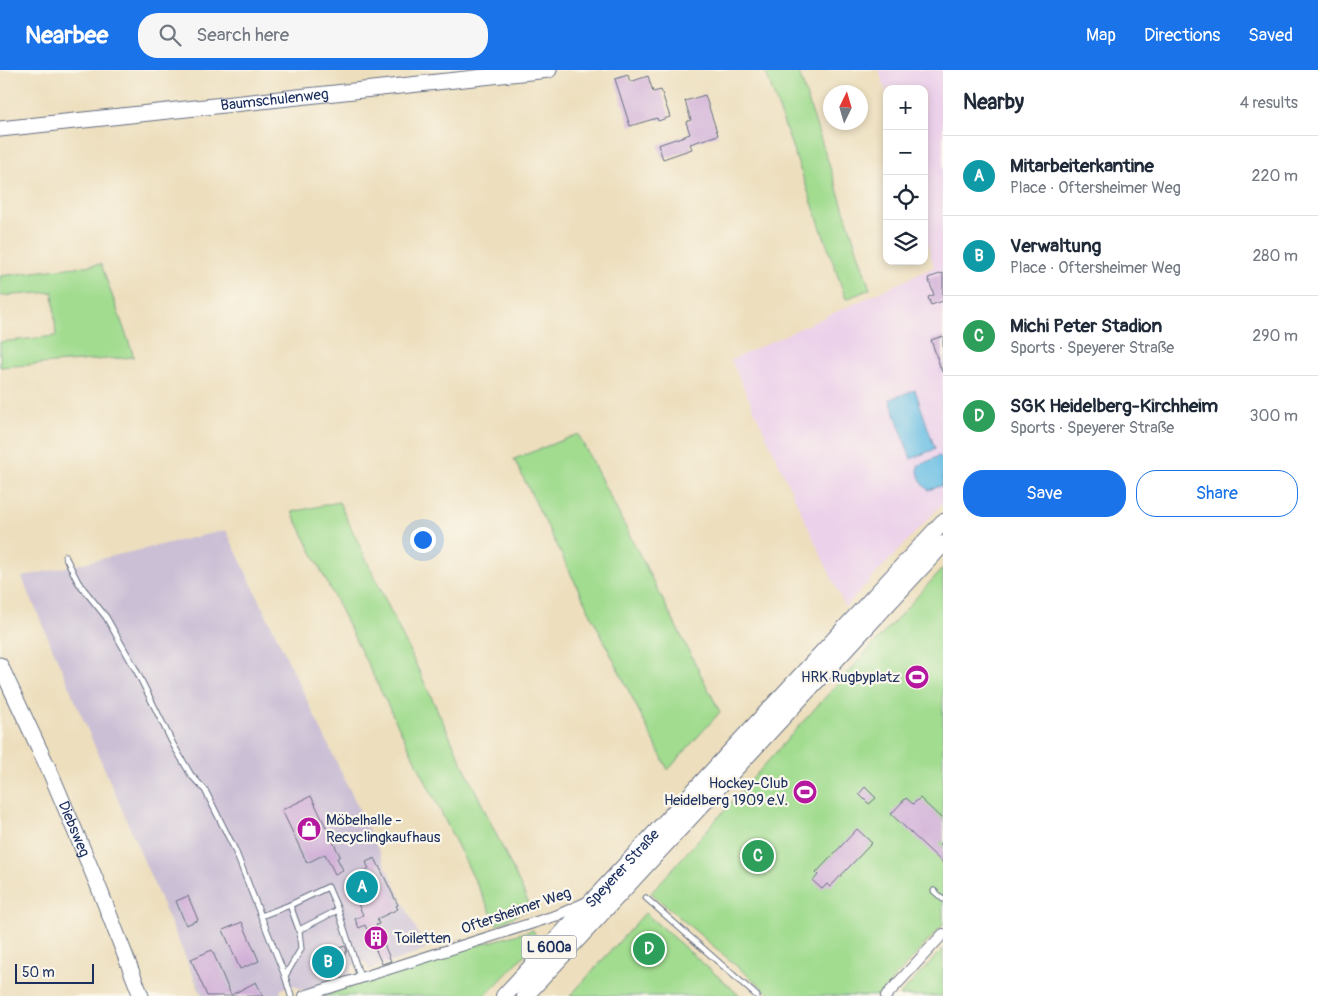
<!DOCTYPE html>
<html lang="en">
<head>
<meta charset="utf-8">
<style>
	:root { --surface:#fff; --page:#f6f6f7; --text:#1f2937; --muted:#747a83; --line:#e0e1e3; --accent:#1a73e8 }
	body { margin:0; font-family:Pangolin,sans-serif; background:var(--page); color:var(--text) }
	.controls { position:absolute; right:15px; top:15px; display:grid; overflow:hidden; border-radius:10px; box-shadow:0 2px 8px #0003 }
	.controls button { width:45px; height:45px; display:grid; place-items:center; padding:0; border:0; border-bottom:1px solid var(--line); background:var(--surface); color:var(--text); font:25px sans-serif }
	.compass { position:absolute; left:823px; top:15px; width:45px; height:45px; border-radius:50%; background:var(--surface); box-shadow:0 2px 8px #0003; rotate:5deg }
	.scale { position:absolute; left:15px; bottom:12px; width:79px; box-sizing:border-box; padding-left:5px; border:2px solid #1b2f5e; border-top:0; font-size:14px; line-height:18px; white-space:nowrap; color:#1b2f5e; -webkit-text-stroke:4px #fbf7ec; paint-order:stroke }
	.you { position:absolute; left:422px; top:469px; width:18px; height:18px; margin:-12px; border:4px solid #fff; border-radius:50%; background:#1a73e8; box-shadow:0 0 0 8px #1a73e833 }
	.badge { display:grid; place-items:center; width:32px; height:32px; border-radius:50%; background:var(--accent); color:#fff; font-size:16px; font-weight:700 }
	.pin { position:absolute; translate:-50% -50%; border:2px solid #fff; box-shadow:0 1px 5px #0006 }
	.list { margin:0; padding:0; list-style:none }
	h2 { display:flex; justify-content:space-between; align-items:center; height:65px; margin:0; padding:0 20px; font-size:21px }
	h2 small { font-size:16px; font-weight:400; color:var(--muted) }
	.list li { display:grid; grid-template-columns:32px 1fr auto; gap:15px; align-items:center; box-sizing:border-box; height:80px; padding:0 20px; border-top:1px solid var(--line) }
	.list b { display:block; font-size:19px; white-space:nowrap }
	.list p { margin:0; font-size:16px; white-space:nowrap; color:var(--muted) }
	.list em { font-size:16px; font-style:normal; color:var(--muted) }
	.actions { display:flex; gap:10px; padding:15px 20px }
	.actions a { flex:1; padding:11px 0; border:1px solid var(--accent); border-radius:20px; text-align:center; font-size:18px; color:var(--accent) }
	.actions .main { background:var(--accent); color:#fff }
	.icon { flex:none; width:28px; height:28px; fill:none; stroke:currentColor; stroke-width:2; stroke-linecap:round; stroke-linejoin:round }
	.map { position:relative; flex:none; width:943px; height:926px; overflow:hidden }
	header { display:flex; align-items:center; gap:30px; box-sizing:border-box; height:70px; padding:0 25px; background:var(--accent); color:#fff }
	header strong { font-size:24px }
	nav { display:flex; gap:28px; margin-inline-start:auto; font-size:18px }
	.search { width:350px; height:45px; background:var(--page); display:flex; align-items:center; gap:12px; box-sizing:border-box; padding:0 18px; border-radius:20px; color:var(--muted); font-size:19px }
	main { display:flex }
	aside { flex:1; background:var(--surface) }
	.map>svg:first-child { display:block }
	.built { fill:#ecd1ea }
	.industrial { fill:#cbbfd5 }
	.green { fill:#a1dc8f; stroke:#5e8676 }
	.water { fill:#68bee4; stroke:#4276a1 }
	.building { fill:#d1b0d8 }
	.lines { fill:none; stroke-linecap:round; stroke-linejoin:round }
	.lane-casing { stroke:#646d80; stroke-width:7 }
	.street-casing { stroke:#646d80; stroke-width:12 }
	.secondary-casing { stroke:#646d80; stroke-width:17 }
	.primary-casing { stroke:#646d80; stroke-width:18 }
	.lane { stroke:#fff; stroke-width:5 }
	.street { stroke:#fff; stroke-width:10 }
	.secondary { stroke:#fff; stroke-width:15 }
	.primary { stroke:#fff; stroke-width:16 }
	.labels { text-anchor:middle; dominant-baseline:central; stroke-width:4.5; stroke-linejoin:round; paint-order:stroke }
	.shield { fill:#fbf7ec; stroke:#5e6b89; stroke-width:1 }
	.shield-label { font-size:14px; font-weight:bold; fill:#1b2f5e }
	.street-label { font-size:15px; fill:#1b2f5e; stroke:#fbf7ec }
	.poi-label { font-size:15px; fill:#1b2f5e; stroke:#fbf7ec; text-anchor:end }
</style>
</head>
<body>
<header>
<strong>Nearbee</strong>
<div class="search"><svg class="icon" aria-label="search" viewBox="0 0 24 24"><circle cx="10" cy="10" r="6"/><path d="M15 15l6 6"/></svg>Search here</div>
<nav><a>Map</a><a>Directions</a><a>Saved</a></nav>
</header>
<main>
<div class="map">
<svg width="943" height="926" viewBox="0 0 943 926">
	<rect width="100%" height="100%" fill="#fbf7ec"/>
	<filter id="ink" filterUnits="userSpaceOnUse"><feTurbulence type="fractalNoise" baseFrequency=".02" numOctaves="2"/><feDisplacementMap in="SourceGraphic" scale="10" xChannelSelector="R" yChannelSelector="G"/><feConvolveMatrix kernelMatrix="1 2 1 2 8 2 1 2 1" color-interpolation-filters="sRGB"/></filter>
	<filter id="wash" filterUnits="userSpaceOnUse"><feTurbulence type="fractalNoise" baseFrequency=".0096" numOctaves="4" result="noise"/><feDisplacementMap in="SourceGraphic" scale="20" xChannelSelector="R" yChannelSelector="G"/><feGaussianBlur stdDeviation="1.12" result="paint"/><feColorMatrix in="noise" values="0 0 0 0 0 0 0 0 0 0 0 0 0 0 0 0 0 1.4 0 .05"/><feComposite in="paint" operator="in"/></filter>
	<g filter="url(#wash)">
		<rect width="100%" height="100%" fill="#eddfbe"/>
		<!-- built -->
		<path class="built" d="M879,0H943V433L845,537L731,290L934,197L924,161V19H887V26Z"/>
		<!-- industrial -->
		<path class="industrial" d="M226,460L426,880L369,900L365,892L357,894L353,896L348,907L304,921L294,915L281,919L280,926H202L22,507Z"/>
		<!-- green -->
		<g class="green">
			<path d="M765,0H798L870,219L846,229Z"/>
			<path d="M101,194L134,287L0,297V272L56,266L53,222L0,226V206Z"/>
			<path d="M578,364L720,642L668,700L514,389Z"/>
			<path d="M339,432L531,838L497,855L292,442Z"/>
			<path d="M943,498V855L878,926H772L651,823L800,655Z"/>
			<path d="M645,843L729,916L740,926H570Z"/>
			<path d="M533,860L538,871L485,926H323L449,883Z"/>
			<path d="M943,879V926H899Z"/>
		</g>
		<!-- water -->
		<g class="water">
			<path d="M915,320L935,379L911,389L891,333L890,329Z"/>
			<path d="M939,386L943,388V415L929,420C922,416 917,404 918,396Z"/>
		</g>
		<g id="blocks">
			<!-- building -->
			<g class="building">
				<path d="M628,5L630,12L648,6L653,22L661,20L670,47L658,51L657,48L630,56L615,9Z"/>
				<path d="M705,25L718,65L690,74L692,79L663,89L658,75L690,64L686,52L691,50L685,31Z"/>
				<path d="M943,203V231L931,235L928,227L934,225L928,208Z"/>
				<path d="M943,266V301L942,302L931,270Z"/>
				<path d="M865,717L876,728L869,734L859,724Z"/>
				<path d="M311,726L340,786L337,788L343,800L335,804L325,784L307,793L282,740Z"/>
				<path d="M906,728L913,734L920,728L943,750V770L939,774L943,778V793L891,744Z"/>
				<path d="M857,759L872,773L830,817L827,814L822,819L813,811L818,805L816,803Z"/>
				<path d="M375,788L398,835L396,836L398,839L377,849L379,854L376,855L391,891L382,894L365,855L359,858L355,849L363,845L355,827L348,829L344,819L355,814L352,806L369,799L366,792Z"/>
				<path d="M188,826L198,850L186,855L176,831Z"/>
				<path d="M242,852L259,891L240,899L223,860Z"/>
				<path d="M345,876L347,880L342,891L344,896L317,905L311,887Z"/>
				<path d="M212,880L231,925L256,912L263,926H207L191,889Z"/>
			</g>
		</g>
	</g>
	<g filter="url(#ink)">
		<use href="#blocks" fill-opacity="0" stroke="#646d80" stroke-width="1"/>
		<g class="lines">
			<defs>
				<g id="lane">
					<path d="M65,486L78,512L106,547L136,600L174,676L191,705L205,720L235,780L261,846"/>
					<path d="M934,821L943,829"/>
					<path d="M646,828L757,926"/>
					<path d="M299,860L338,840"/>
					<path d="M285,906L301,879L299,860L290,835"/>
					<path d="M291,926L285,906L261,846L290,835L328,817L338,840L360,907"/>
				</g>
				<g id="street">
					<path d="M304,926L558,845L587,832"/>
					<path d="M886,926L943,864"/>
				</g>
				<g id="secondary">
					<path id="s1" d="M0,59L549,0"/>
					<path id="s2" d="M0,595L51,704L97,813L141,926"/>
				</g>
				<g id="primary">
					<path id="s3" d="M504,926L943,452"/>
					<path d="M525,926L943,474"/>
				</g>
			</defs>
			<!-- lane casing -->
			<use href="#lane" class="lane-casing"/>
			<!-- street casing -->
			<use href="#street" class="street-casing"/>
			<!-- secondary casing -->
			<use href="#secondary" class="secondary-casing"/>
			<!-- primary casing -->
			<use href="#primary" class="primary-casing"/>
			<!-- lane -->
			<use href="#lane" class="lane"/>
			<!-- street -->
			<use href="#street" class="street"/>
			<!-- secondary -->
			<use href="#secondary" class="secondary"/>
			<!-- primary -->
			<use href="#primary" class="primary"/>
		</g>
	</g>
	<!-- icons -->
	<defs>
		<symbol id="stadium-disc" viewBox="-11 -11 22 22"><circle r="9.5" fill="#b5179e" stroke="#fbf7ec"/><path d="M0-5a6.5 5 0 1 0 0 10a6.5 5 0 1 0 0-10ZM-3.5-1.8h7v3.6h-7Z" fill="#fff"/></symbol>
		<symbol id="shop-disc" viewBox="-11 -11 22 22"><circle r="9.5" fill="#b5179e" stroke="#fbf7ec"/><path d="M-5-2.5h2.3a2.7 3.5 0 0 1 5.4 0H5L5.5 6h-11ZM-1.5-2.5h3a1.5 2.3 0 0 0-3 0Z" fill="#fff"/></symbol>
		<symbol id="building-disc" viewBox="-11 -11 22 22"><circle r="9.5" fill="#b5179e" stroke="#fbf7ec"/><path d="M-4-6H4V6H1V3H-1V6H-4ZM-2.5-4.3h1.7v1.8h-1.7ZM.8-4.3h1.7v1.8H.8ZM-2.5-1h1.7V.8h-1.7ZM.8-1h1.7V.8H.8Z" fill="#fff"/></symbol>
	</defs>
	<g fill-rule="evenodd">
		<use href="#stadium-disc" x="903" y="593" width="28" height="28"/>
		<use href="#stadium-disc" x="791" y="708" width="28" height="28"/>
		<use href="#shop-disc" x="295" y="745" width="28" height="28"/>
		<use href="#building-disc" x="362" y="854" width="28" height="28"/>
	</g>
	<g class="labels">
		<!-- shield labels -->
		<rect class="shield" x="521.5" y="865.5" width="55" height="23" rx="4"/>
		<g class="shield-label">
			<text x="549" y="877">L 600a</text>
		</g>
		<!-- street labels -->
		<g class="street-label">
			<text stroke="none"><textPath href="#s1" startOffset="276">Baumschulenweg</textPath></text>
			<text stroke="none"><textPath href="#s2" startOffset="180">Diebsweg</textPath></text>
			<text stroke="none"><textPath href="#s3" startOffset="174">Speyerer Straße</textPath></text>
			<text transform="translate(516 841) rotate(-19)">Oftersheimer Weg</text>
		</g>
		<!-- poi labels -->
		<g class="poi-label">
			<text x="900" y="607">HRK Rugbyplatz</text>
			<text x="788" y="713">Hockey-Club<tspan x="788" dy="17">Heidelberg 1909 e.V.</tspan></text>
			<text x="326" y="750" text-anchor="start">Möbelhalle -<tspan x="326" dy="17">Recyclingkaufhaus</tspan></text>
			<text x="394" y="868" text-anchor="start">Toiletten</text>
		</g>
	</g>
</svg>
<div class="controls">
<button>+</button>
<button>−</button>
<button><svg class="icon" aria-label="locate" viewBox="0 0 24 24"><circle cx="12" cy="12" r="6"/><path d="M12 2v4M12 18v4M2 12h4M18 12h4"/></svg></button>
<button><svg class="icon" aria-label="layers" viewBox="0 0 24 24"><path d="M12 4l9 5-9 5-9-5zM3 14l9 5 9-5"/></svg></button>
</div>
<svg class="compass" viewBox="-18 -18 36 36"><path d="M0-13l5 13h-10z" fill="#e53935"/><path d="M0 13l5-13h-10z" fill="#747a83"/></svg>
<div class="scale">50 m</div>
<div class="you"></div>
<div class="pin badge" style="left:362px;top:817px;background:#0f9aa8">A</div>
<div class="pin badge" style="left:328px;top:892px;background:#0f9aa8">B</div>
<div class="pin badge" style="left:758px;top:786px;background:#2e9e5b">C</div>
<div class="pin badge" style="left:649px;top:879px;background:#2e9e5b">D</div>
</div>
<aside>
<h2>Nearby<small>4 results</small></h2>
<ul class="list">
<li><span class="badge" style="background:#0f9aa8">A</span><div><b>Mitarbeiterkantine</b><p>Place · Oftersheimer Weg</p></div><em>220 m</em></li>
<li><span class="badge" style="background:#0f9aa8">B</span><div><b>Verwaltung</b><p>Place · Oftersheimer Weg</p></div><em>280 m</em></li>
<li><span class="badge" style="background:#2e9e5b">C</span><div><b>Michi Peter Stadion</b><p>Sports · Speyerer Straße</p></div><em>290 m</em></li>
<li><span class="badge" style="background:#2e9e5b">D</span><div><b>SGK Heidelberg-Kirchheim</b><p>Sports · Speyerer Straße</p></div><em>300 m</em></li>
</ul>
<div class="actions"><a class="main">Save</a><a>Share</a></div>
</aside>
</main>
</body>
</html>
